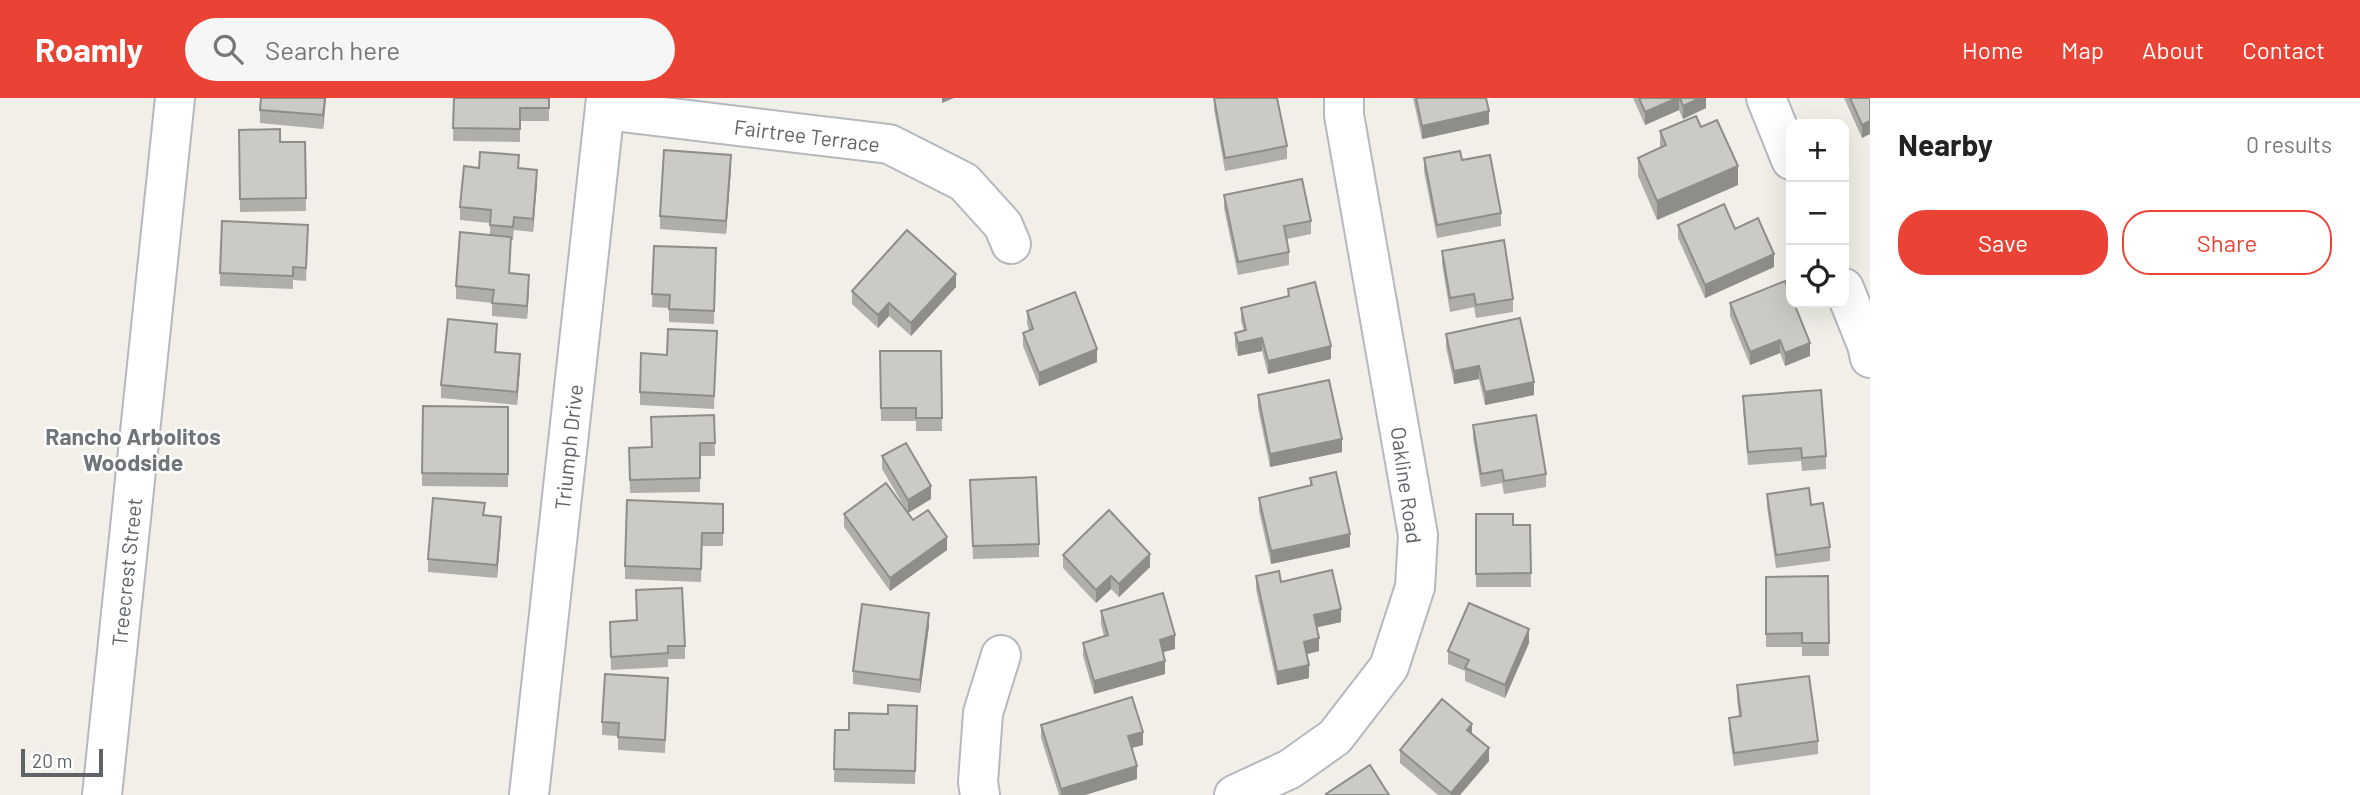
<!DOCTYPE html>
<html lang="en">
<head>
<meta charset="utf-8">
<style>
	:root { --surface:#fff; --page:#f6f6f6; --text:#222; --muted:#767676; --line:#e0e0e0; --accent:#ea4335 }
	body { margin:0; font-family:Barlow,sans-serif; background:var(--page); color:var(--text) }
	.controls { position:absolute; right:21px; top:21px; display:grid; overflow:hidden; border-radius:14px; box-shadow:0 7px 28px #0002 }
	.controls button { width:63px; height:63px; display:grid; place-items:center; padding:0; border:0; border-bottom:2px solid var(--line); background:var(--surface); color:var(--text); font:35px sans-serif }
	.scale { position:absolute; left:21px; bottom:18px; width:82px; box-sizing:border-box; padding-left:7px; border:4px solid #5f6368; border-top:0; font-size:19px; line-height:24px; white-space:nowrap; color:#5f6368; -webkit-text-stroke:5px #fff; paint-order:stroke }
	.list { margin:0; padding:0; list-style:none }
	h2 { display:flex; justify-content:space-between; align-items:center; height:91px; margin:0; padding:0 28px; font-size:30px }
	h2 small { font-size:23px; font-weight:400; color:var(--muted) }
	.actions { display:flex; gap:14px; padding:21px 28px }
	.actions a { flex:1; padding:16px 0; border:2px solid var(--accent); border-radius:28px; text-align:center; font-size:24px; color:var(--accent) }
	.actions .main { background:var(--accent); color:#fff }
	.icon { flex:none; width:38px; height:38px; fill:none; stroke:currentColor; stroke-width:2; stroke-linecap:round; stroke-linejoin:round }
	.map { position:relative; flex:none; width:1870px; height:697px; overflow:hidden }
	header { display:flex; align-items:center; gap:42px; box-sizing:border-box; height:98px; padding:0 35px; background:var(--accent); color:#fff }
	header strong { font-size:33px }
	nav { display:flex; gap:38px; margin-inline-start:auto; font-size:24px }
	.search { width:490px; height:63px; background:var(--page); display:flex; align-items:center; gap:18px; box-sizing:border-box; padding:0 24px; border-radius:38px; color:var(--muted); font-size:26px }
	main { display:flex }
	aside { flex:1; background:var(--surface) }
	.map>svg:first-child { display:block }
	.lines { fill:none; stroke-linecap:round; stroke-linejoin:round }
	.minor-casing { stroke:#b5b8bc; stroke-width:42 }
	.minor { stroke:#fff; stroke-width:38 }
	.wall { fill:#afaea9 }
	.shaded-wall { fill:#8f8d8a }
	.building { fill:#cccac5; stroke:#8f8d8a; stroke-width:2 }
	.labels { text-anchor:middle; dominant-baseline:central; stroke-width:5; stroke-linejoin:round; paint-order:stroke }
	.street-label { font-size:21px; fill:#5f6368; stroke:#fff }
	.neighbourhood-label { font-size:23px; font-weight:bold; fill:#70757a; stroke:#fff }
</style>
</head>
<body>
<header>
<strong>Roamly</strong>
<div class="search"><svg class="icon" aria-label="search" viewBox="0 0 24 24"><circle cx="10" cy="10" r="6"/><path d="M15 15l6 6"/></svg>Search here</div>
<nav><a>Home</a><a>Map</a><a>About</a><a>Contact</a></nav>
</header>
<main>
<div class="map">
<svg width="1870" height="697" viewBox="0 0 1870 697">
	<rect width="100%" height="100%" fill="#f1efe8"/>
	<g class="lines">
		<defs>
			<g id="minor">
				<path d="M1766,0L1791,62"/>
				<path d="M605,12L889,46L964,84L1003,127L1011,146"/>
				<path d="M1844,190L1867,247L1870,260"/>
				<path d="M102,697L175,0"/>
				<path d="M529,697L606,0"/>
				<path d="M980,697L978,684L983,615L1001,557"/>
				<path d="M1234,697L1290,671L1335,639L1389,569L1415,489L1418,437L1344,17V0"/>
			</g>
		</defs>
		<!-- minor casing -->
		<use href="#minor" class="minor-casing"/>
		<!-- minor -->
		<use href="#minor" class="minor"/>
	</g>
	<!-- wall -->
	<g class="wall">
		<path d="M326,0L323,31L260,25V12Z"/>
		<path d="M454,0H549V23H520V44L453,43Z"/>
		<path d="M1214,0L1287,48V61L1225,73L1214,11Z"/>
		<path d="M1413,0H1486L1489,26L1422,41Z"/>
		<path d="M1633,0H1706V10L1683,21L1679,12L1645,27Z"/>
		<path d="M1844,0H1870L1862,40Z"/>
		<path d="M1701,29L1738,87L1657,122L1638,78V60L1660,50V33Z"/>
		<path d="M239,32L280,44H305L306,113L240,114Z"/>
		<path d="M1424,60L1462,62L1501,115V128L1437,140L1424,73Z"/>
		<path d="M479,70H519L537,85L533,134L514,132L513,142H511L510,175L529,190L527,221L492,218V205L456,201V188L490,137V125L460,122V109Z"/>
		<path d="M731,70L726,136L660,131V118Z"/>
		<path d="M1224,97L1311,123V136L1287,141L1289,154V167L1238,177L1224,110Z"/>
		<path d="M1678,127L1735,131L1774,169L1705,200L1678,140Z"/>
		<path d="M308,140L306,183L293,182V191L220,188V175Z"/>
		<path d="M654,148L716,150L714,226L669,224V210L652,209Z"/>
		<path d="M1442,153L1513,201V214L1476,220L1474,209L1450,214L1442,166Z"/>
		<path d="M956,189L911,238L889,218L878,230L852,206V193Z"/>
		<path d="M1288,191L1331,261L1268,276L1262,253L1238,258L1235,248V235L1244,233L1241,223V210L1288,198Z"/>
		<path d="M1730,205L1810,258L1785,268L1780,255L1750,267L1730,218Z"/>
		<path d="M1027,213L1097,264L1039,288L1023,248V235L1029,232L1027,226Z"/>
		<path d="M717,233L714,311L640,307V294L667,257Z"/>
		<path d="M1446,236L1534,297L1485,307L1479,281L1454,286L1446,249Z"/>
		<path d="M497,239L496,254L520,269L517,307L441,300V287Z"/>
		<path d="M880,253H941L942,333H916V323H881Z"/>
		<path d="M1258,297L1342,354L1270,369L1258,310Z"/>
		<path d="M1743,298L1826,358V371L1802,373L1801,363L1748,367L1743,311Z"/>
		<path d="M508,309V389L422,388V375Z"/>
		<path d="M714,317L715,358H700V394L630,395L629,350L652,349Z"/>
		<path d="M1473,327L1546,376V389L1504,396L1502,385L1481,389L1473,340Z"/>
		<path d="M882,358L931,401L908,415L882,371Z"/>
		<path d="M1310,380L1350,449L1271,466L1259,413V400L1310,388Z"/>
		<path d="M970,382L1039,446V459L973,461Z"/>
		<path d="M1767,396L1811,407L1830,449V463L1776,470L1767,409Z"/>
		<path d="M723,406V448H702L701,484L625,481V468Z"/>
		<path d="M844,416L913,422L947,452L890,493L844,429Z"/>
		<path d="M1476,416L1513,427H1530L1531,489H1476Z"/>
		<path d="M501,432L497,480L428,474V461Z"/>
		<path d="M1063,457L1150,469L1119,499L1111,491L1096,505L1063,470Z"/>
		<path d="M1256,478L1281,484L1341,524L1317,529L1319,553L1306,556L1309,580L1277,587L1256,491Z"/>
		<path d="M1828,478L1829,558H1802V549H1766V479Z"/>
		<path d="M636,492L685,548V561H668V569L611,572L610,524L637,522Z"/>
		<path d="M1101,513L1175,551L1163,554L1165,576L1094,596L1083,558V545L1104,538L1101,526Z"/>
		<path d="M929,528L920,595L853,586V573Z"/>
		<path d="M1529,545L1505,600L1465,583V573L1448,566V553Z"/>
		<path d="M1737,587L1818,643V656L1734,668L1729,633V620L1739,619L1737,600Z"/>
		<path d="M668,593L665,655L618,652V638L602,637V624Z"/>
		<path d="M917,608L915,686L834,684L835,632H849L888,616Z"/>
		<path d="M1041,627L1143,647L1131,650L1137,681L1085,697H1059L1041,640Z"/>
		<path d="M1472,636L1489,663L1460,697H1438L1400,665V652Z"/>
	</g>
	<!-- shaded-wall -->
	<g class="shaded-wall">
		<path d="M325,0H326L323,31V17Z"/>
		<path d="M942,0H954L942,5Z"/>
		<path d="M1677,0H1679V12L1645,27V14Z"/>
		<path d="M1700,0H1706V10L1683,21V8Z"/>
		<path d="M1489,13V26L1422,41V28Z"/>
		<path d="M1870,23V36L1862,40V27Z"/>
		<path d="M731,57V70L726,136V123Z"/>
		<path d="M1738,68V87L1657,122V103Z"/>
		<path d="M537,72V85L533,134V121Z"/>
		<path d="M1774,156V169L1705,200V187Z"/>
		<path d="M956,176V189L911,238V225Z"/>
		<path d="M529,177V190L527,221V208Z"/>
		<path d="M889,205V218L878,230V217Z"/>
		<path d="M1262,240V253L1238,258V245Z"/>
		<path d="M1780,242V255L1750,267V254Z"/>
		<path d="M1810,245V258L1785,268V255Z"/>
		<path d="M1331,248V261L1268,276V263Z"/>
		<path d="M1097,251V264L1039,288V275Z"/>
		<path d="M520,256V269L517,307V294Z"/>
		<path d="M1479,268V281L1454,286V273Z"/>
		<path d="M1534,284V297L1485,307V294Z"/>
		<path d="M1342,341V354L1270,369V356Z"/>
		<path d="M931,388V401L908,415V402Z"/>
		<path d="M501,419V432L497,480V467Z"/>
		<path d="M1350,436V449L1271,466V453Z"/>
		<path d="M947,439V452L890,493V480Z"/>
		<path d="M1150,456V469L1119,499V486Z"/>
		<path d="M1111,478V491L1096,505V492Z"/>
		<path d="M1341,511V524L1314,530V517Z"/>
		<path d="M929,515V528L920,595V582Z"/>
		<path d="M1529,531V545L1505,600V587Z"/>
		<path d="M1175,537V551L1160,555V542Z"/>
		<path d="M1319,540V553L1304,557V544Z"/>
		<path d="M1165,563V576L1094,596V583Z"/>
		<path d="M1309,567V580L1277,587V574Z"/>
		<path d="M1472,626V639L1467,632Z"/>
		<path d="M1143,634V647L1128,651V638Z"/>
		<path d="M1489,650V663L1460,697H1451V695Z"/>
		<path d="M1137,668V681L1085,697H1061V691Z"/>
	</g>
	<!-- building -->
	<g class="building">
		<path d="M261,0H325L323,17L260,12Z"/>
		<path d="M454,0H549V10H520V31L453,30Z"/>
		<path d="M1214,0H1277L1287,48L1225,60Z"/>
		<path d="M1416,0H1486L1489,13L1422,28Z"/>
		<path d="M1639,0H1677L1645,14Z"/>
		<path d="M1680,0H1700L1683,8Z"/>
		<path d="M1850,0H1870V23L1862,27Z"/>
		<path d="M1696,18L1701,29L1717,22L1738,68L1657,103L1638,60L1666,47L1660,33Z"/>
		<path d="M280,31V44H305L306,100L240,101L239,32Z"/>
		<path d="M664,52L731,57L726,123L660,118Z"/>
		<path d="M1460,53L1462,62L1490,57L1501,115L1437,127L1424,60Z"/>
		<path d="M480,54L519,57L518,70L537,72L533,121L514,119L513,129L490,127L491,112L460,109L464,68L479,70Z"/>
		<path d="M1302,81L1311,123L1284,128L1289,154L1238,164L1224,97Z"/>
		<path d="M1724,106L1735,131L1758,120L1774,156L1705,187L1678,127Z"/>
		<path d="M222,123L308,127L306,170L293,169V178L220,175Z"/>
		<path d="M907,132L956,176L911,225L889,205L878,217L852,193Z"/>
		<path d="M460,134L511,139L509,175L529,177L527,208L492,205L494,192L456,188Z"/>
		<path d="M1504,142L1513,201L1476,207L1474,196L1450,200L1442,153Z"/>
		<path d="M654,148L716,150L714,213L669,211L670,197L652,196Z"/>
		<path d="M1785,183L1791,199V205H1794L1810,245L1785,255L1780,242L1750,254L1730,205Z"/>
		<path d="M1315,184L1331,248L1268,263L1262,240L1238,245L1235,235L1246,232L1241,210L1289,198L1288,191Z"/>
		<path d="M1075,194L1097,251L1039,275L1023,235L1033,231L1027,213Z"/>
		<path d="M1520,220L1534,284L1485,294L1479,268L1454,273L1446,236Z"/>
		<path d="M448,221L497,226L495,254L520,256L517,294L441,287Z"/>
		<path d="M668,231L717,233L714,298L640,294L641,255L667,257Z"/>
		<path d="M880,253H941L942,320H916V310H881Z"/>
		<path d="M1329,282L1342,341L1270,356L1258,297Z"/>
		<path d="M1821,292L1826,358L1802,360L1801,350L1748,354L1743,298Z"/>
		<path d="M423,308L508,309V376L422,375Z"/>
		<path d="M714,317L715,345H700V380L630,382L629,350L652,349L651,319Z"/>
		<path d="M1536,317L1546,376L1504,383L1502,372L1481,376L1473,327Z"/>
		<path d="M906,345L931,388L908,402L882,358Z"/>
		<path d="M1336,374L1350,436L1271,453L1259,400L1312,387L1310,380Z"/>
		<path d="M1036,379L1039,446L973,448L970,382Z"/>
		<path d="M886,385L913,422L928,412L947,439L890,480L844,416Z"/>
		<path d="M1809,390L1811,407L1823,405L1830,449L1776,457L1767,396Z"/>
		<path d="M433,400L485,405L483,417L501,419L497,467L428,461Z"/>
		<path d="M627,402L723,406V435H702L701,471L625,468Z"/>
		<path d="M1109,412L1150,456L1119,486L1111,478L1096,492L1063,457Z"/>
		<path d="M1476,416H1513V427H1530L1531,475L1476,476Z"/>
		<path d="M1332,472L1341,511L1314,517L1319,540L1304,544L1309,567L1277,574L1256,478L1279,473L1281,484Z"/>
		<path d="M1828,478L1829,545H1802V535L1766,536V479Z"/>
		<path d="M682,490L685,548H668V555L611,559L610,524L637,522L636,492Z"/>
		<path d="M1163,495L1175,537L1160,542L1165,563L1094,583L1083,545L1108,537L1101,513Z"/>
		<path d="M1469,505L1529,531L1505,587L1465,570L1469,562L1448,553Z"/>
		<path d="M862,506L929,515L920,582L853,573Z"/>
		<path d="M605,576L668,580L665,642L618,639L619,625L602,624Z"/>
		<path d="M1809,578L1818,643L1734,655L1729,620L1741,618L1737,587Z"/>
		<path d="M1132,599L1143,634L1128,638L1137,668L1061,691L1041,627Z"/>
		<path d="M1442,601L1472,626L1467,632L1489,650L1451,695L1400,652Z"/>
		<path d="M888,607L917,608L915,673L834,671L835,632H849V615L888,616Z"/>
		<path d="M1370,667L1389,697H1327L1326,696Z"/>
	</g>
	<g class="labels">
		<!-- street labels -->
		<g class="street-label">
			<text transform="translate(807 37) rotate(7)">Fairtree Terrace</text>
			<text transform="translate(568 349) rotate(-84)">Triumph Drive</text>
			<text transform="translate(1407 387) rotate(82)">Oakline Road</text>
			<text transform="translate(126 474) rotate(-84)">Treecrest Street</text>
		</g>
		<!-- neighbourhood labels -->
		<g class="neighbourhood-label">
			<text x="133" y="338">Rancho Arbolitos<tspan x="133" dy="26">Woodside</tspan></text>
		</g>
	</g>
</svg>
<div class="controls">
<button>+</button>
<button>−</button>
<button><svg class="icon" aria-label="locate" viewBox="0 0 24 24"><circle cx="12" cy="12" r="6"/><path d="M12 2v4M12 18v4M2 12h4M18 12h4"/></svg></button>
</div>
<div class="scale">20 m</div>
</div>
<aside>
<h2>Nearby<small>0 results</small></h2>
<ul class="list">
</ul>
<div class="actions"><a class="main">Save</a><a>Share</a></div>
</aside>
</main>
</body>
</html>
